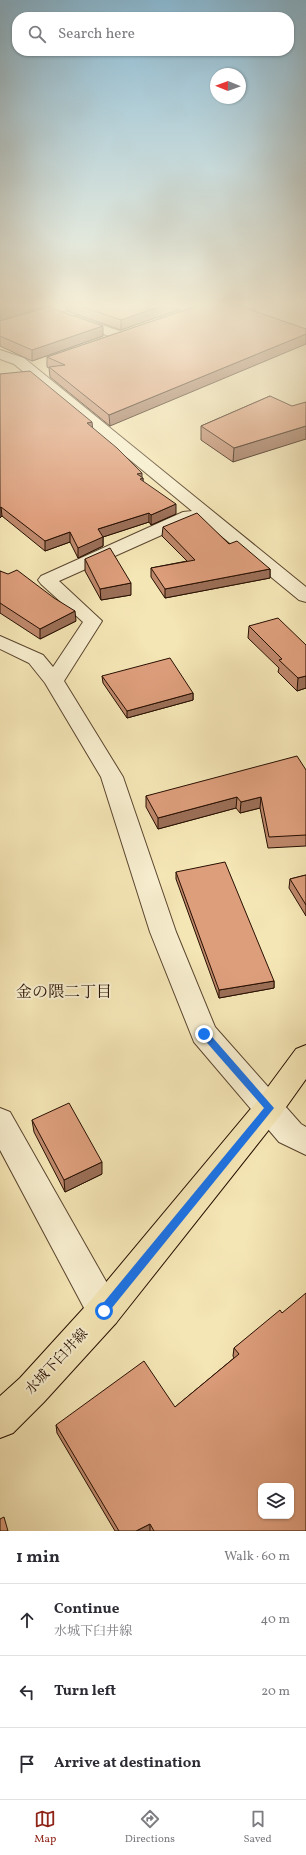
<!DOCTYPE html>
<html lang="en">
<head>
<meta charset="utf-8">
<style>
	:root { --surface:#fff; --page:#f7f7f7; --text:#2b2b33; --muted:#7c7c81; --line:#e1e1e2; --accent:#8f2418 }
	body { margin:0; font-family:Vollkorn,"Noto Serif JP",serif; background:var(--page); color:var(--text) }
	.controls { position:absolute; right:12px; bottom:12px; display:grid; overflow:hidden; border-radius:8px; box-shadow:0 1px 3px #0004 }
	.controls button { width:36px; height:36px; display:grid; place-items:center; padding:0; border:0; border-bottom:1px solid var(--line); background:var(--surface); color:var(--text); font:20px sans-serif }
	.compass { position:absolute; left:210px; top:68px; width:36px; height:36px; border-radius:50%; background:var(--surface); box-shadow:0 1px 3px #0004; rotate:271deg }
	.stop { position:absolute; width:12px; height:12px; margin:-9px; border:3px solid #1a73e8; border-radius:50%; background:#fff }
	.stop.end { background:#1a73e8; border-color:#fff; box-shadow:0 1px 4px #0008 }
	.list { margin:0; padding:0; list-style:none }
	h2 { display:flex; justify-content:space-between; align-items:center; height:52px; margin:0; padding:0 16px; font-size:17px }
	h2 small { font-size:13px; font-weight:400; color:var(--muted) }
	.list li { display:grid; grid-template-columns:26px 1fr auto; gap:12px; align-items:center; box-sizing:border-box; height:72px; padding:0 16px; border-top:1px solid var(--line) }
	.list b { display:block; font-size:15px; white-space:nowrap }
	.list p { margin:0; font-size:13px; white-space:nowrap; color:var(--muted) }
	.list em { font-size:13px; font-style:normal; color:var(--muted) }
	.icon { flex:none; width:22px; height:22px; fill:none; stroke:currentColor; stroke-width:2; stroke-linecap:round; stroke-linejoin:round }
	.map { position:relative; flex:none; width:306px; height:1531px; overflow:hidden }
	.search { position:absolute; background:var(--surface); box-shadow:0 1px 3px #0004; left:12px; right:12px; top:12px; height:44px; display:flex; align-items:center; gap:10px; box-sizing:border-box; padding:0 14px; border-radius:16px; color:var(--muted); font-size:15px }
	.sheet { height:268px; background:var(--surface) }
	nav { display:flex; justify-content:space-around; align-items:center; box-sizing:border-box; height:56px; border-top:1px solid var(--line); background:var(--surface); font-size:11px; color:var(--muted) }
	nav a { display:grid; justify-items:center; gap:2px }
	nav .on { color:var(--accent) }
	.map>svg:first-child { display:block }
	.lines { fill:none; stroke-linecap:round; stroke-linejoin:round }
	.minor-casing { stroke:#5a452e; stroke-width:2 }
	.major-casing { stroke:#270f01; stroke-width:2 }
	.minor { fill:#f8efd0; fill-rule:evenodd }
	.major { fill:#f5e6b6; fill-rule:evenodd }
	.wall { fill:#be886b; stroke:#270f01 }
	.shaded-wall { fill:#9b6f57; stroke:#270f01 }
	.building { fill:#dd9e7c; stroke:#270f01; fill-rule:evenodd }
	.route { fill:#1a73e8 }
	.labels { text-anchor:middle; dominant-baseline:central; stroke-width:4; stroke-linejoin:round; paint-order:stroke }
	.near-street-label { font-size:14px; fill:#270f01; stroke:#f8efd0 }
	.near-neighbourhood-label { font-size:16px; fill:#270f01; stroke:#f8efd0 }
</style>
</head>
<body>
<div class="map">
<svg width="306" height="1531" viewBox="0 0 306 1531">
	<rect width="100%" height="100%" fill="#f5e6b6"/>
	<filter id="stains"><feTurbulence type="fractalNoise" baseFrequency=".005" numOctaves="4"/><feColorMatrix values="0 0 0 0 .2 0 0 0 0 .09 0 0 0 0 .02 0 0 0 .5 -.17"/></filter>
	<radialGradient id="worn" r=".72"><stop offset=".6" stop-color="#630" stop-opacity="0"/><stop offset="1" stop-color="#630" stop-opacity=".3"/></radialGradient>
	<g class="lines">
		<defs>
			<g id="minor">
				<path d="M63,303H82L80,306L0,330V322Z"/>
				<path d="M164,303C174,303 191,301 197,309C191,318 172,325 161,323L159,320L161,317L183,310L166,306Z"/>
				<path d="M76,316L125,333L126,336L125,339L120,340L72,323L70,320L72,317Z"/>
				<path d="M0,350L24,358L306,587V602L299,600L202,520L193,521L59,581L102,621L64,681L123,777L176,932L215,1027L301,1124L306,1127V1155L279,1142L194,1042L150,932L101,777L45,683L29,663L0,649V636L43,655L53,667L83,622L41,584L38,580L41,576L183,512L192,511L14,364L0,359Z"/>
				<path d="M0,1108L10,1112L116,1299L121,1311L116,1323L104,1328L92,1323L0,1150Z"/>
			</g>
			<path id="major" d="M306,1045V1079L279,1117L116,1323L44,1402L13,1433L0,1438V1396L20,1378L92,1299L259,1099L296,1049Z"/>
		</defs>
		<!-- minor casing -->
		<use href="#minor" class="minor-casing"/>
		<!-- major casing -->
		<use href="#major" class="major-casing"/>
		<!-- minor -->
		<use href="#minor" class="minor"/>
		<!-- major -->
		<use href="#major" class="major"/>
	</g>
	<!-- wall -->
	<g class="wall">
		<path d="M67,303H178V310L121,330L67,311Z"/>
		<path d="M188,303H255V311L110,426L50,377L49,368L47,367V357L191,308L194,305Z"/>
		<path d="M0,321L103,336L32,361L0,346Z"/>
		<path d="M0,374L92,428L143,478V481L176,514L151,525L149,522L103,537V546L78,558L70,542L45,551L2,516L0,518Z"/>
		<path d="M270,396L233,462L201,440V426Z"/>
		<path d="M163,527L229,544L270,569V578L165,598L151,577V568L187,561L162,536Z"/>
		<path d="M85,559L131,595L101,600L85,571Z"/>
		<path d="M0,571L76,621L40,639L0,613Z"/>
		<path d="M249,626L306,645V688L297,691L278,672L279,668L248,638Z"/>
		<path d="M102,676L193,693V700L127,718L103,683Z"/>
		<path d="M306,770V846L268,848L260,808L240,813L236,808L158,829L146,807V796Z"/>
		<path d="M176,872L274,981V988L219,998L176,879Z"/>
		<path d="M306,875V916L289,888L290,879Z"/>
		<path d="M32,1120L102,1174L65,1192L34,1132Z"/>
		<path d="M282,1313L306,1531H115L57,1433L56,1425L175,1407L234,1358L233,1356L234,1348Z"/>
	</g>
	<!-- shaded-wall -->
	<g class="shaded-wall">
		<path d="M24,303H57L0,321V310Z"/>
		<path d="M170,303H178V310L121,330V320Z"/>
		<path d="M247,303H255V311L237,305Z"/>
		<path d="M103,326V336L32,361V350Z"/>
		<path d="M306,334V344L110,426L109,415Z"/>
		<path d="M92,422L93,431L87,423Z"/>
		<path d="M306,426V439L233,462L234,448Z"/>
		<path d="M142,473V478H143V487L137,474Z"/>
		<path d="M176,504V514L151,525V515Z"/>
		<path d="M1,507L2,516L0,518V508Z"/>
		<path d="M149,513V522L103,537V546L78,558V548L98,529Z"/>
		<path d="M70,532V542L45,551V541Z"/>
		<path d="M270,569V578L165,598V589Z"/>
		<path d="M131,583V595L101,600L100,589Z"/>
		<path d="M75,611L76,621L40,639V629Z"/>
		<path d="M306,676V688L297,691L298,678Z"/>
		<path d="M193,693V700L127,718V711Z"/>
		<path d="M237,797L236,808L158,829V818Z"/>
		<path d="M261,797L260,808L240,813L241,802Z"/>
		<path d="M274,981V988L219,998V990Z"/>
		<path d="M102,1162V1174L65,1192L64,1180Z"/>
		<path d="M150,1524V1531H136Z"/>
	</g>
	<!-- building -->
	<g class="building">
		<path d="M0,303H24L0,310Z"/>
		<path d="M72,303H170L121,320Z"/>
		<path d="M196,303H247L237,305L306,329V334L109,415L49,367L65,365L47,357L191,308Z"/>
		<path d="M48,307L103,326L32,350L0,336V321Z"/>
		<path d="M30,371L92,422L87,423L117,448L142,473L137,474L143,478L140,479L176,504L151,515L149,513L98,529L103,537L78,548L70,532L45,541L1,507L0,508V374Z"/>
		<path d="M270,396L292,406L306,402V426L234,448L201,426Z"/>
		<path d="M197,513L229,544L237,541L270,569L165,589L151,568L195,560L163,527Z"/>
		<path d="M110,548L131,583L100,589L85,559Z"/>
		<path d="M17,570L54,598L75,611L40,629L0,603V571L8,574Z"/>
		<path d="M278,618L306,645V676L298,678L279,660L282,659L249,626Z"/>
		<path d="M170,658L193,693L127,711L102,676Z"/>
		<path d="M297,756L306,770V835L269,837L261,797L241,802L237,797L158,818L146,796Z"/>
		<path d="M225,862L274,981L219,990L176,872Z"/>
		<path d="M306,875V905L290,879Z"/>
		<path d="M69,1103L102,1162L64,1180L32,1120Z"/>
		<path d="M306,1293V1531H154L150,1524L136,1531H119L56,1425L144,1361L175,1407L239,1354L234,1348L280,1310L282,1313ZM261,1486H291V1516H261Z"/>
		<path d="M4,1517L8,1531H0V1519Z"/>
	</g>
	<!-- sky -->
	<linearGradient id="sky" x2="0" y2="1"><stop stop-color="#89b8d2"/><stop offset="0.59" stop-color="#faf4de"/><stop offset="1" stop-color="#faf4de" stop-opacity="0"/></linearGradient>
	<rect width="306" height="517" fill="url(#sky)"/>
	<!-- route -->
	<path class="route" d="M204,1030L207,1031L274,1108L107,1314L104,1316L100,1314L99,1311L100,1307L264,1108L201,1036L200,1034Z"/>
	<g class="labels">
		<!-- near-street labels -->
		<g class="near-street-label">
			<text transform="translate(57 1362) rotate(-47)">水城下臼井線</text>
		</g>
		<!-- near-neighbourhood labels -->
		<g class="near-neighbourhood-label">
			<text x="64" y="993">金の隈二丁目</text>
		</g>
	</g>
	<rect width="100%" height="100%" filter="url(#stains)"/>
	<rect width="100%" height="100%" fill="url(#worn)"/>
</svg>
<div class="controls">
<button><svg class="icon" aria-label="layers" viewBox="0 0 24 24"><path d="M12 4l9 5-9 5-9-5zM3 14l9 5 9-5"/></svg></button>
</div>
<svg class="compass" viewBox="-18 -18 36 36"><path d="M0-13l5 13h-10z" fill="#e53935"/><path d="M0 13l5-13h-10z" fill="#7c7c81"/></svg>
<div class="stop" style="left:104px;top:1311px"></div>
<div class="stop end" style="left:204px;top:1034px"></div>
<div class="search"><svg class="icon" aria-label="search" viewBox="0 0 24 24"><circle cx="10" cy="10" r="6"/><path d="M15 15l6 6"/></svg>Search here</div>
</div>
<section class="sheet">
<h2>1 min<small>Walk · 60 m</small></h2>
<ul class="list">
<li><svg class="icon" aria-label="ahead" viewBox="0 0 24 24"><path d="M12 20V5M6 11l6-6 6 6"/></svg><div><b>Continue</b><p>水城下臼井線</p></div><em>40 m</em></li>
<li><svg class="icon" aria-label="left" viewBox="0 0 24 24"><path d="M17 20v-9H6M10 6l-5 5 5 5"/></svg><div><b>Turn left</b></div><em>20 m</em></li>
<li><svg class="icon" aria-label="arrive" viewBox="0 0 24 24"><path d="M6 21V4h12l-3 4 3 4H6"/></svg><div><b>Arrive at destination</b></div></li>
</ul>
</section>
<nav>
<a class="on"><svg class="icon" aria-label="map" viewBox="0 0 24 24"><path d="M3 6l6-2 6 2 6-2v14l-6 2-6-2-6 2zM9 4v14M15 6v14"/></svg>Map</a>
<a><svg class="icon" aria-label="directions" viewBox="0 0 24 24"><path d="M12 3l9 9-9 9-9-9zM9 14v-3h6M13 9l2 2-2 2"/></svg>Directions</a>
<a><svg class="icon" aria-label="saved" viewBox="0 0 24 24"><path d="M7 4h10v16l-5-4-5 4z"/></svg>Saved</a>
</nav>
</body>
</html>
